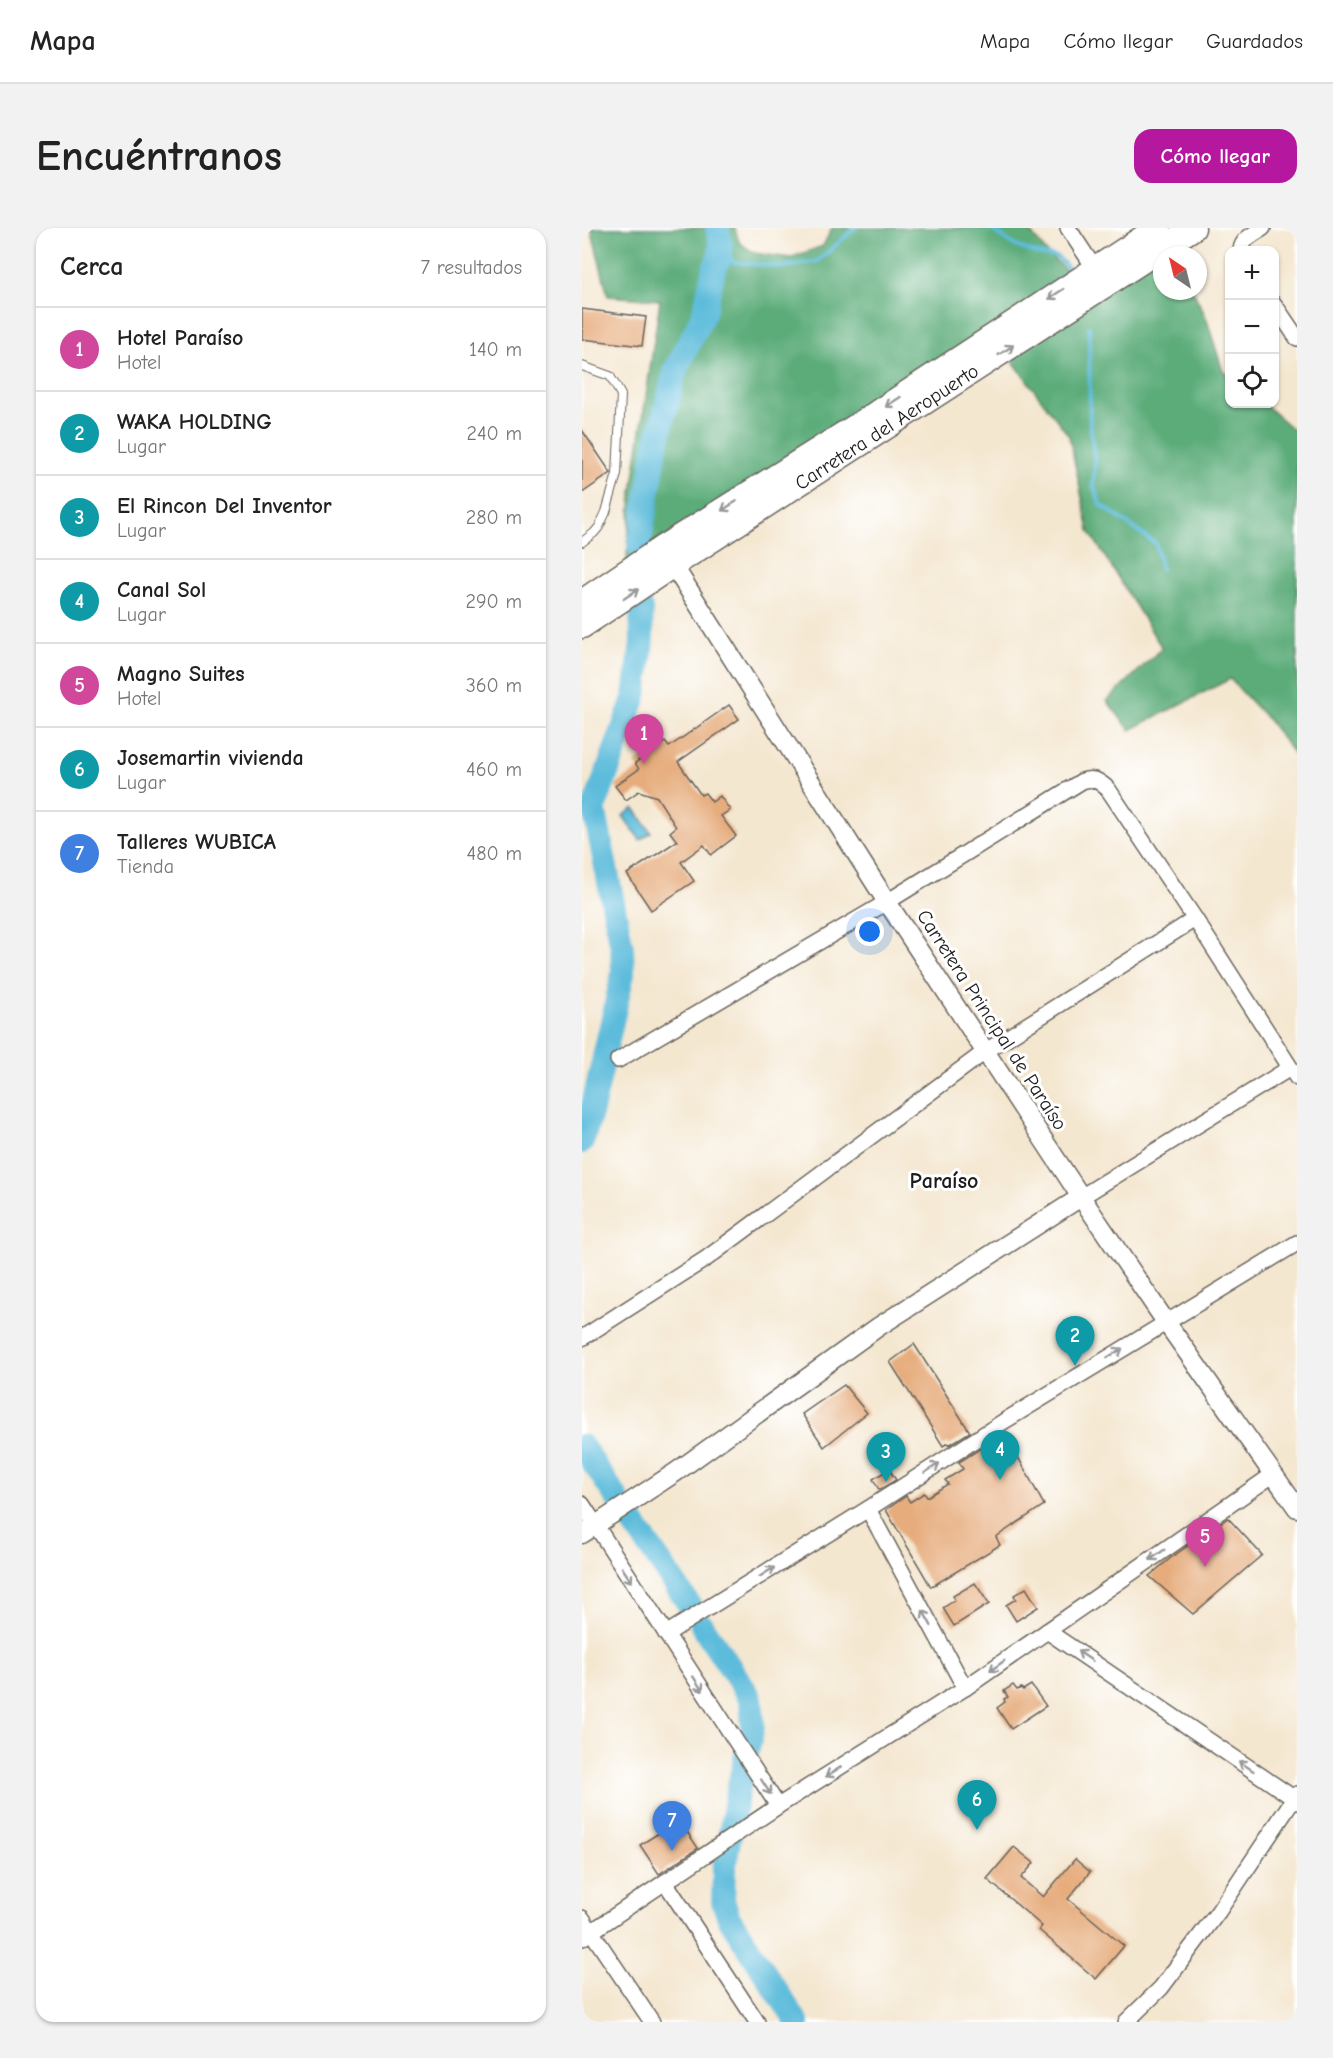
<!DOCTYPE html>
<html lang="es">
<head>
<meta charset="utf-8">
<style>
	:root { --surface:#fff; --page:#f2f2f2; --text:#222; --muted:#767676; --line:#e0e0e0; --accent:#b5179e }
	body { margin:0; font-family:"Comic Neue",sans-serif; background:var(--page); color:var(--text) }
	.controls { position:absolute; right:18px; top:18px; display:grid; overflow:hidden; border-radius:12px; box-shadow:0 2px 4px #0004 }
	.controls button { width:54px; height:54px; display:grid; place-items:center; padding:0; border:0; border-bottom:2px solid var(--line); background:var(--surface); color:var(--text); font:30px sans-serif }
	.compass { position:absolute; left:571px; top:18px; width:54px; height:54px; border-radius:50%; background:var(--surface); box-shadow:0 2px 4px #0004; rotate:325deg }
	.you { position:absolute; left:288px; top:704px; width:21px; height:21px; margin:-15px; border:4px solid #fff; border-radius:50%; background:#1a73e8; box-shadow:0 0 0 9px #1a73e833 }
	.badge { display:grid; place-items:center; width:39px; height:39px; border-radius:50%; background:var(--accent); color:#fff; font-size:20px; font-weight:700 }
	.pin { position:absolute; translate:-50% -50px; filter:drop-shadow(0 2px 3px #0008) }
	.pin::after { content:''; position:absolute; top:32px; width:21px; height:18px; background:inherit; clip-path:polygon(0 0,100% 0,50% 100%) }
	.list { margin:0; padding:0; list-style:none }
	h2 { display:flex; justify-content:space-between; align-items:center; height:78px; margin:0; padding:0 24px; font-size:26px }
	h2 small { font-size:20px; font-weight:400; color:var(--muted) }
	.list li { display:grid; grid-template-columns:39px 1fr auto; gap:18px; align-items:center; box-sizing:border-box; height:84px; padding:0 24px; border-top:2px solid var(--line) }
	.list b { display:block; font-size:22px; white-space:nowrap }
	.list p { margin:0; font-size:20px; white-space:nowrap; color:var(--muted) }
	.list em { font-size:20px; font-style:normal; color:var(--muted) }
	.icon { flex:none; width:33px; height:33px; fill:none; stroke:currentColor; stroke-width:2; stroke-linecap:round; stroke-linejoin:round }
	.map { position:relative; flex:none; width:715px; height:1794px; overflow:hidden; border-radius:18px }
	header { display:flex; align-items:center; gap:36px; box-sizing:border-box; height:84px; padding:0 30px; background:var(--surface); border-bottom:2px solid var(--line) }
	header strong { font-size:28px }
	nav { display:flex; gap:33px; margin-inline-start:auto; font-size:21px }
	.intro { display:flex; align-items:center; justify-content:space-between; box-sizing:border-box; height:144px; padding:0 36px }
	h1 { margin:0; font-size:42px }
	.button { padding:15px 27px; border-radius:18px; background:var(--accent); color:#fff; font-size:21px; font-weight:700 }
	main { display:flex; gap:36px; padding:0 36px }
	aside { flex:1; background:var(--surface); border-radius:18px; box-shadow:0 2px 4px #0004 }
	.map>svg:first-child { display:block }
	.forest { fill:#5cac79; stroke:#3c644a; stroke-width:1.5 }
	.water { fill:#5dbcdb; stroke:#3c6c7c; stroke-width:1.5 }
	.lines { fill:none; stroke-linecap:round; stroke-linejoin:round }
	.stream { stroke:#5dbcdb; stroke-width:4 }
	.river { stroke:#5dbcdb; stroke-width:24 }
	.building { fill:#e6ac7c }
	.service-casing { stroke:#68635b; stroke-width:10 }
	.minor-casing { stroke:#68635b; stroke-width:18 }
	.tertiary-casing { stroke:#68635b; stroke-width:21 }
	.primary-casing { stroke:#68635b; stroke-width:27 }
	.service { stroke:#fff; stroke-width:8 }
	.minor { stroke:#fff; stroke-width:15 }
	.tertiary { stroke:#fff; stroke-width:18 }
	.primary { stroke:#fff; stroke-width:24 }
	.oneway { stroke:#999 }
	.labels { text-anchor:middle; dominant-baseline:central; stroke-width:6; stroke-linejoin:round; paint-order:stroke }
	.street-label { font-size:20px; fill:#1c1c1c; stroke:#fff }
	.quarter-label { font-size:22px; font-weight:bold; fill:#1c1c1c; stroke:#fff }
</style>
</head>
<body>
<header>
<strong>Mapa</strong>
<nav><a>Mapa</a><a>Cómo llegar</a><a>Guardados</a></nav>
</header>
<div class="intro"><h1>Encuéntranos</h1><a class="button">Cómo llegar</a></div>
<main>
<aside>
<h2>Cerca<small>7 resultados</small></h2>
<ul class="list">
<li><span class="badge" style="background:#d1479c">1</span><div><b>Hotel Paraíso</b><p>Hotel</p></div><em>140 m</em></li>
<li><span class="badge" style="background:#0f9aa8">2</span><div><b>WAKA HOLDING</b><p>Lugar</p></div><em>240 m</em></li>
<li><span class="badge" style="background:#0f9aa8">3</span><div><b>El Rincon Del Inventor</b><p>Lugar</p></div><em>280 m</em></li>
<li><span class="badge" style="background:#0f9aa8">4</span><div><b>Canal Sol</b><p>Lugar</p></div><em>290 m</em></li>
<li><span class="badge" style="background:#d1479c">5</span><div><b>Magno Suites</b><p>Hotel</p></div><em>360 m</em></li>
<li><span class="badge" style="background:#0f9aa8">6</span><div><b>Josemartin vivienda</b><p>Lugar</p></div><em>460 m</em></li>
<li><span class="badge" style="background:#3f7fe0">7</span><div><b>Talleres WUBICA</b><p>Tienda</p></div><em>480 m</em></li>
</ul>
</aside>
<div class="map">
<svg width="715" height="1794" viewBox="0 0 715 1794">
	<rect width="100%" height="100%" fill="#fff"/>
	<filter id="ink" filterUnits="userSpaceOnUse"><feTurbulence type="fractalNoise" baseFrequency=".0167" numOctaves="2"/><feDisplacementMap in="SourceGraphic" scale="12" xChannelSelector="R" yChannelSelector="G"/><feConvolveMatrix kernelMatrix="1 2 1 2 8 2 1 2 1" color-interpolation-filters="sRGB"/></filter>
	<filter id="wash" filterUnits="userSpaceOnUse"><feTurbulence type="fractalNoise" baseFrequency=".008" numOctaves="4" result="noise"/><feDisplacementMap in="SourceGraphic" scale="24" xChannelSelector="R" yChannelSelector="G"/><feGaussianBlur stdDeviation="1.35" result="paint"/><feColorMatrix in="noise" values="0 0 0 0 0 0 0 0 0 0 0 0 0 0 0 0 0 1.4 0 .05"/><feComposite in="paint" operator="in"/></filter>
	<g filter="url(#wash)">
		<rect width="100%" height="100%" fill="#f4e7d0"/>
		<!-- forest -->
		<path class="forest" d="M9,0H153L157,14L172,25L208,30L241,18L250,0H445L467,27L504,59L584,5L594,27H580V63H611L624,89L641,143L647,148L648,176H682L715,205V530L686,492L648,451L548,502L525,473L580,420L507,303L487,208L417,115L42,367L50,263L78,72L26,68Z"/>
		<!-- water -->
		<path class="water" d="M52,580L69,604L58,612L41,588Z"/>
		<g class="lines">
			<!-- stream -->
			<g class="stream">
				<path d="M407,0L434,18L456,26L475,29L487,40"/>
				<path d="M139,17L151,34L201,39L236,33L273,0"/>
				<path d="M507,99L508,195L513,234L511,256L518,276L574,316L579,341"/>
			</g>
			<!-- river -->
			<g class="river">
				<path d="M57,318L74,219L93,143L122,85L132,40L137,32L139,17L135,0"/>
				<path d="M0,914L10,882L41,745L40,720L12,580L53,468L60,414L59,381"/>
				<path d="M0,1218L35,1270"/>
				<path d="M48,1290L108,1378"/>
				<path d="M120,1397L169,1471L171,1498L155,1566L142,1642L141,1673L147,1690L215,1794"/>
			</g>
		</g>
		<g id="blocks">
			<!-- building -->
			<g class="building">
				<path d="M0,81L64,89L60,118L0,111Z"/>
				<path d="M0,202L29,245L0,265Z"/>
				<path d="M147,477L157,491L96,534L119,567L123,565L130,574L138,568L148,582L139,588L154,608L129,627L122,617L99,634L112,653L69,682L45,646L95,613L88,604L94,599L75,569L57,563L44,572L33,558L57,541L53,535L83,514L87,519Z"/>
				<path d="M332,1116L388,1204L367,1217L366,1215L361,1218L308,1134Z"/>
				<path d="M262,1157L285,1185L242,1219L220,1186Z"/>
				<path d="M423,1205L462,1277L414,1309L418,1317L349,1359L304,1282L324,1268L328,1274L342,1265L345,1269L366,1256L363,1252L381,1241L377,1234Z"/>
				<path d="M307,1241L314,1252L297,1262L291,1251Z"/>
				<path d="M646,1290L680,1327L611,1386L567,1348L590,1329Z"/>
				<path d="M393,1355L407,1376L372,1398L361,1380L373,1372L371,1368Z"/>
				<path d="M444,1360L456,1379L434,1393L424,1377L434,1371L432,1367Z"/>
				<path d="M431,1457L435,1462L439,1460L441,1462L449,1457L464,1478L429,1501L415,1480L423,1474L422,1471L426,1469L422,1463Z"/>
				<path d="M97,1592L116,1620L77,1646L58,1617Z"/>
				<path d="M432,1619L452,1635L439,1650L461,1669L493,1631L508,1644L486,1671L542,1718L514,1751L457,1702L460,1698L405,1651Z"/>
			</g>
		</g>
	</g>
	<g filter="url(#ink)">
		<use href="#blocks" fill-opacity="0" stroke="#68635b" stroke-width="1.5"/>
		<g class="lines">
			<defs>
				<path id="service" d="M0,138L28,148L39,167L35,246L24,284L17,299L12,305L0,314"/>
				<g id="minor">
					<path d="M486,0L513,41"/>
					<path d="M659,22C660,11 672,6 681,0"/>
					<path d="M692,76L715,110"/>
					<path d="M36,832L305,674L500,553C512,549 517,553 526,561L613,691L715,850"/>
					<path d="M499,969L708,840"/>
					<path d="M0,1110L125,1030L404,823L613,691"/>
					<path d="M0,1276L196,1578"/>
					<path d="M286,1281L383,1460"/>
					<path d="M465,1403L713,1571L715,1574"/>
					<path d="M84,1406L286,1281L424,1192L715,1015"/>
					<path d="M83,1654L175,1794"/>
					<path d="M0,1690L70,1794"/>
					<path d="M0,1710L196,1578L383,1460L692,1246"/>
					<path d="M544,1794L579,1760L636,1684L715,1566"/>
				</g>
				<g id="tertiary">
					<path d="M84,326L305,674L499,969L584,1094L715,1280"/>
					<path d="M0,1306L94,1244L296,1099L499,969"/>
				</g>
				<g id="primary">
					<path d="M0,374L80,320L284,192L576,0"/>
					<path id="s1" d="M0,398L91,337L611,0"/>
				</g>
			</defs>
			<!-- service casing -->
			<use href="#service" class="service-casing"/>
			<!-- minor casing -->
			<use href="#minor" class="minor-casing"/>
			<!-- tertiary casing -->
			<use href="#tertiary" class="tertiary-casing"/>
			<!-- primary casing -->
			<use href="#primary" class="primary-casing"/>
			<!-- service -->
			<use href="#service" class="service"/>
			<!-- minor -->
			<use href="#minor" class="minor"/>
			<!-- tertiary -->
			<use href="#tertiary" class="tertiary"/>
			<!-- primary -->
			<use href="#primary" class="primary"/>
		</g>
		<!-- one-way arrows -->
		<defs><path id="oneway-shaft" d="M-6 0H5M1.5-3L5.5 0L1.5 3" fill="none" stroke-width="1.6" stroke-linecap="round" stroke-linejoin="round" transform="scale(1.5)"/></defs>
		<g class="oneway">
			<use href="#oneway-shaft" transform="translate(474 66) rotate(147)"/>
			<use href="#oneway-shaft" transform="translate(424 122) rotate(-33)"/>
			<use href="#oneway-shaft" transform="translate(311 174) rotate(147)"/>
			<use href="#oneway-shaft" transform="translate(147 278) rotate(148)"/>
			<use href="#oneway-shaft" transform="translate(49 366) rotate(-34)"/>
			<use href="#oneway-shaft" transform="translate(533 1125) rotate(-31)"/>
			<use href="#oneway-shaft" transform="translate(350 1240) rotate(-33)"/>
			<use href="#oneway-shaft" transform="translate(575 1327) rotate(145)"/>
			<use href="#oneway-shaft" transform="translate(185 1344) rotate(-32)"/>
			<use href="#oneway-shaft" transform="translate(45 1347) rotate(56)"/>
			<use href="#oneway-shaft" transform="translate(345 1390) rotate(-119)"/>
			<use href="#oneway-shaft" transform="translate(503 1428) rotate(-146)"/>
			<use href="#oneway-shaft" transform="translate(415 1438) rotate(145)"/>
			<use href="#oneway-shaft" transform="translate(116 1456) rotate(57)"/>
			<use href="#oneway-shaft" transform="translate(664 1538) rotate(-146)"/>
			<use href="#oneway-shaft" transform="translate(251 1544) rotate(148)"/>
			<use href="#oneway-shaft" transform="translate(184 1559) rotate(57)"/>
		</g>
	</g>
	<g class="labels">
		<!-- street labels -->
		<g class="street-label">
			<text stroke="none"><textPath href="#s1" startOffset="364">Carretera del Aeropuerto</textPath></text>
			<text transform="translate(410 792) rotate(57)">Carretera Principal de Paraíso</text>
		</g>
		<!-- quarter labels -->
		<g class="quarter-label">
			<text x="362" y="953">Paraíso</text>
		</g>
	</g>
</svg>
<div class="controls">
<button>+</button>
<button>−</button>
<button><svg class="icon" aria-label="locate" viewBox="0 0 24 24"><circle cx="12" cy="12" r="6"/><path d="M12 2v4M12 18v4M2 12h4M18 12h4"/></svg></button>
</div>
<svg class="compass" viewBox="-18 -18 36 36"><path d="M0-13l5 13h-10z" fill="#e53935"/><path d="M0 13l5-13h-10z" fill="#767676"/></svg>
<div class="you"></div>
<div class="pin badge" style="left:62px;top:536px;background:#d1479c">1</div>
<div class="pin badge" style="left:493px;top:1138px;background:#0f9aa8">2</div>
<div class="pin badge" style="left:304px;top:1254px;background:#0f9aa8">3</div>
<div class="pin badge" style="left:418px;top:1252px;background:#0f9aa8">4</div>
<div class="pin badge" style="left:623px;top:1339px;background:#d1479c">5</div>
<div class="pin badge" style="left:395px;top:1602px;background:#0f9aa8">6</div>
<div class="pin badge" style="left:90px;top:1623px;background:#3f7fe0">7</div>
</div>
</main>
</body>
</html>
